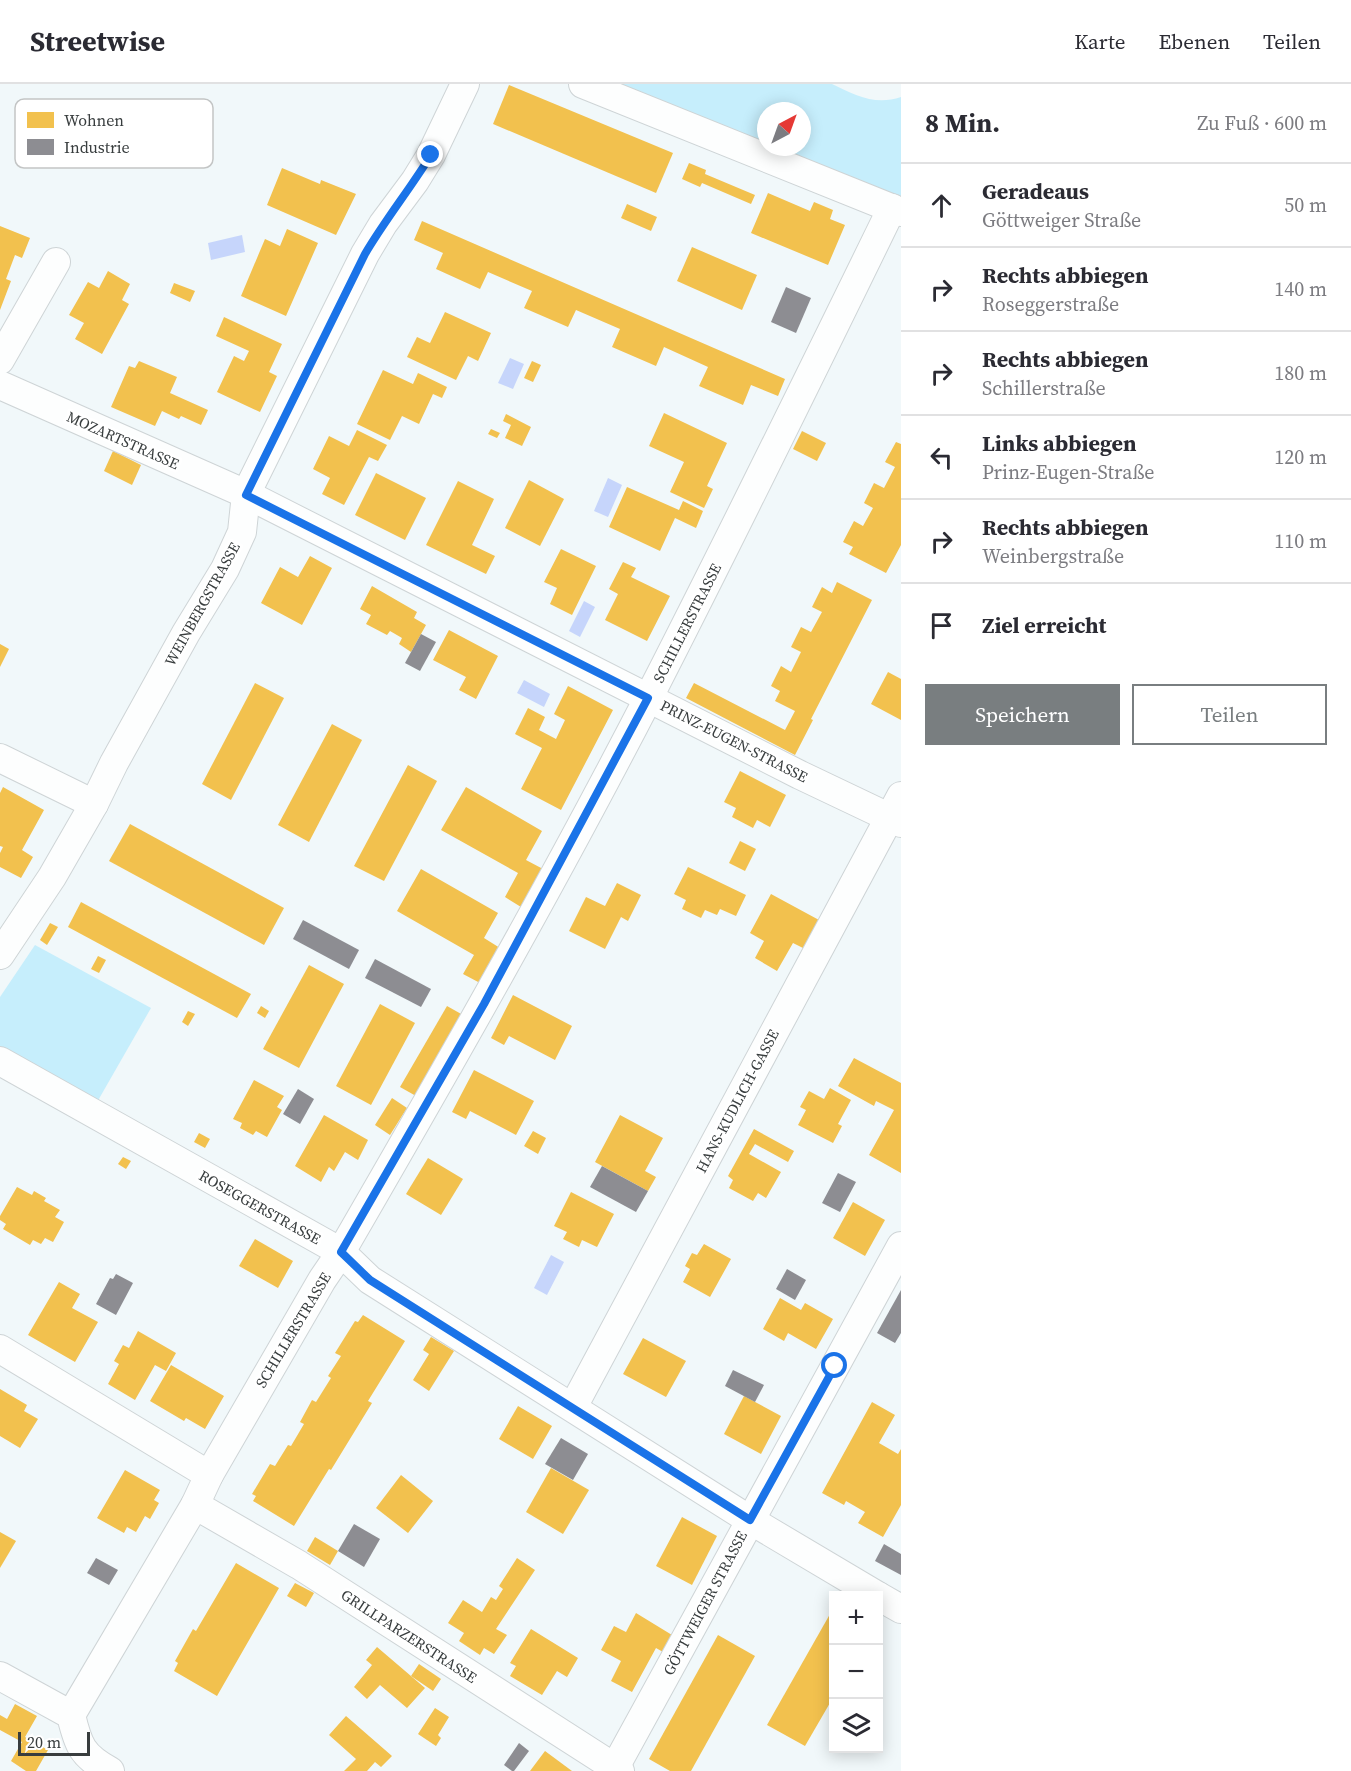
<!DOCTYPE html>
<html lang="de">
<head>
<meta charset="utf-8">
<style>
	:root { --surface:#fff; --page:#f7f7f7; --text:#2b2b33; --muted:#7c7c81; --line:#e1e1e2; --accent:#797e80 }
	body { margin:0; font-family:"Source Serif 4",serif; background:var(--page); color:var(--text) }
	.controls { position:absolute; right:18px; bottom:18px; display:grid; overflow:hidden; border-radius:0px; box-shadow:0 3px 15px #0003 }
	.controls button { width:54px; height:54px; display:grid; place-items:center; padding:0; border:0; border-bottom:2px solid var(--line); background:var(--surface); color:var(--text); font:30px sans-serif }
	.compass { position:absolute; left:757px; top:18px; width:54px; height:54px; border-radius:50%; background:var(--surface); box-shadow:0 3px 15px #0003; rotate:41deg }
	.scale { position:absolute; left:18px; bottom:15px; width:72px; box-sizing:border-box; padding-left:6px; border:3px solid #383d3e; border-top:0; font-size:16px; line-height:21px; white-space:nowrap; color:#383d3e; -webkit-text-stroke:4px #fff; paint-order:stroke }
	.stop { position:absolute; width:18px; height:18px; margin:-14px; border:4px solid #1a73e8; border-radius:50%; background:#fff }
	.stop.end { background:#1a73e8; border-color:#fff; box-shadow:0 2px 6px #0008 }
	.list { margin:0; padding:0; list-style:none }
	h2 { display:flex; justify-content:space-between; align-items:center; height:78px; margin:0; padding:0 24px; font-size:26px }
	h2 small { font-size:20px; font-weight:400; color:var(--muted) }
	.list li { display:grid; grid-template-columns:39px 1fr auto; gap:18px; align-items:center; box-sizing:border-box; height:84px; padding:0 24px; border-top:2px solid var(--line) }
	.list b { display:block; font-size:22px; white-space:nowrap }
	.list p { margin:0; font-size:20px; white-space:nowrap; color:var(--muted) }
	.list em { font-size:20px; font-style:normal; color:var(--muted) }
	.actions { display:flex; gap:12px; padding:18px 24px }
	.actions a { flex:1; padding:14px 0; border:2px solid var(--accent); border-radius:0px; text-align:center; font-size:21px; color:var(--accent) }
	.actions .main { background:var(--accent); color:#fff }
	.icon { flex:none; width:33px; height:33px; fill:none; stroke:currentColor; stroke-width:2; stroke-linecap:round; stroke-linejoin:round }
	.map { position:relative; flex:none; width:901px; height:1687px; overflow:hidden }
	header { display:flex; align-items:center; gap:36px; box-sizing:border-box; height:84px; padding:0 30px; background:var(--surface); border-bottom:2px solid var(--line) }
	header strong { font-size:28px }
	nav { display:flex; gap:33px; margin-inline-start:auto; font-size:21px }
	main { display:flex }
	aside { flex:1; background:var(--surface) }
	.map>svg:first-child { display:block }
	.green { fill:#c6eefc; fill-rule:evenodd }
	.water { fill:#c6d5fb }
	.homes { fill:#f2c14e }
	.industry { fill:#8d8d92 }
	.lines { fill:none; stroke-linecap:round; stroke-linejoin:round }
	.minor-casing { stroke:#ced4d6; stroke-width:30 }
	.minor { stroke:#fdfefe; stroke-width:28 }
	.route { stroke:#1a73e8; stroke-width:8 }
	.labels { text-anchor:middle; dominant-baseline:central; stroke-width:6; stroke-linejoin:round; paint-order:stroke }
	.street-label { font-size:15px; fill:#383d3e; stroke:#fff }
	.key { fill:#fff; stroke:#c3c5c5; stroke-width:1.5 }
	.key-label { font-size:16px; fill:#383d3e }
</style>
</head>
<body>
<header>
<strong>Streetwise</strong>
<nav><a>Karte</a><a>Ebenen</a><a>Teilen</a></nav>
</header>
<main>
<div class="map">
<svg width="901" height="1687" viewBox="0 0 901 1687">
	<rect width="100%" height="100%" fill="#f1f8fa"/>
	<!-- green -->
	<g class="green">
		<path d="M601,0H832C855,11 875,22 901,13V111L898,118ZM766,27H802V63H766Z"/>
		<path d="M35,861L151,924L96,1020L0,966V913Z"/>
	</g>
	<!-- water -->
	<g class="water">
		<path d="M242,151L245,168L211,176L208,159Z"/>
		<path d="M510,274L524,280L513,305L498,299Z"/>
		<path d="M608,394L622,401L608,433L594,427Z"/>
		<path d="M584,517L595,523L580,553L569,547Z"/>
		<path d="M524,596L550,610L544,623L517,609Z"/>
		<path d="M551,1171L564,1178L547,1211L534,1204Z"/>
	</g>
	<!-- homes -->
	<g class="homes">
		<path d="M509,1L673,69L656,109L493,40Z"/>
		<path d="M689,79L706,86L705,90L755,111L751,120L702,99L700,103L682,95Z"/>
		<path d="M282,84L320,100L321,96L356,110L336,151L267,121Z"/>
		<path d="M768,109L810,127L814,118L833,126L830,135L845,141L828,181L751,149Z"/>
		<path d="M627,120L657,133L651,147L621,134Z"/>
		<path d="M422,137L785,295L778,312L751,301L743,321L699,302L708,283L664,263L656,282L612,263L620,245L576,226L568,243L524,224L532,207L488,188L480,205L436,185L443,169L414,156Z"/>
		<path d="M0,142L30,154L22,174L15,171L6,195L11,197L0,226Z"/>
		<path d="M287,145L318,159L286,232L241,212L265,155L280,162Z"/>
		<path d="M692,163L757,191L742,226L677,197Z"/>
		<path d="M108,187L130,200L122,216L129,220L102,270L75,255L84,239L69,231L88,198L99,204Z"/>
		<path d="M174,199L195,207L190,218L170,209Z"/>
		<path d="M445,228L491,249L478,277L468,272L456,296L407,273L417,253L430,259Z"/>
		<path d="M224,233L282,260L269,288L277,292L260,328L217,308L234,272L244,277L249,267L216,252Z"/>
		<path d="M139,277L177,293L170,309L208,326L201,341L181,332L179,335L162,327L155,342L111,323L129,282L135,284Z"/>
		<path d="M532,277L541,281L533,298L524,294Z"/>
		<path d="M383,286L413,300L418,289L447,303L442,314L433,310L419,340L402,332L390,356L357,340Z"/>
		<path d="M664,329L727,359L707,402L713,405L704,424L670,408L684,378L649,362Z"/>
		<path d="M506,330L531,343L522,362L505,354L511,341L503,337Z"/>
		<path d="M491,345L500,349L497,354L488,350Z"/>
		<path d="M357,346L387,361L378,377L369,373L344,421L322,410L330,394L313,385L329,352L349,362Z"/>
		<path d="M802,347L826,359L817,377L793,365Z"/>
		<path d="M896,358L901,360V461L886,489L849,470L853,463L843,458L854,437L863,442L873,424L864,419L874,399L884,404L895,383L885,378Z"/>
		<path d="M113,367L141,381L132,401L104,387Z"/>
		<path d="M376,389L426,414L405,456L355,431Z"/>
		<path d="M529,396L564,415L540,462L505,444Z"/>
		<path d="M458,397L494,415L472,461L495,472L486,490L426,461Z"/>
		<path d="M627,403L679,426L683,417L703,427L696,444L675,434L660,467L609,443Z"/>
		<path d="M561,465L596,482L572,531L550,520L557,504L544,498Z"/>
		<path d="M310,472L332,484L302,541L261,519L280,483L298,493Z"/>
		<path d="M623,478L636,484L631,493L670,512L647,557L605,536L618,510L609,505Z"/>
		<path d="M837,498L872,516L811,635L813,636L795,671L686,614L694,599L785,646L795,627L775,617L780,607L771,602L781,582L791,588L801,568L791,563L801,543L811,548L822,528L812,523L822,503L832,509Z"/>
		<path d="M372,502L417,528L414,534L426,541L411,568L399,560L402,554L390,547L387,551L366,540L371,531L360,525Z"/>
		<path d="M449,546L498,572L476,615L459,606L466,593L433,576Z"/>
		<path d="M0,560L9,565L0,583Z"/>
		<path d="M888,588L901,595V636L871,620Z"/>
		<path d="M255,599L284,614L231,716L202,700Z"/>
		<path d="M568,602L613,626L561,726L521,705L542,664L515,650L528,624L545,633L539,646L556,655L565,636L554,630Z"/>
		<path d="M332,640L362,656L309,758L278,741Z"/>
		<path d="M408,681L437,697L384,797L354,782Z"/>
		<path d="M740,687L786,711L770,743L757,736L753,744L732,733L736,724L724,718Z"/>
		<path d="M3,703L44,726L22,766L33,773L21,794L0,783V769L3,763L0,762V709Z"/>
		<path d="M466,703L542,747L526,776L543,785L521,823L505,813L518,789L441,746Z"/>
		<path d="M130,740L284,824L264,861L109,777Z"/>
		<path d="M740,757L756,765L745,787L729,779Z"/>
		<path d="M688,783L746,811L736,832L720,825L717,831L705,826L701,834L682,825L686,816L674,810Z"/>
		<path d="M421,785L498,829L484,854L500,864L480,899L463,890L474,871L397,827Z"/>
		<path d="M617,799L641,811L628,837L621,833L605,865L569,847L586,813L605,822Z"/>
		<path d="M771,810L819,836L803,864L793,859L777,887L755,874L764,857L750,849Z"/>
		<path d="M81,818L251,910L237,934L68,843Z"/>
		<path d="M50,839L58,843L47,861L40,856Z"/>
		<path d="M98,872L106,876L99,889L91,885Z"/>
		<path d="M309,881L344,900L299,984L263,965Z"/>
		<path d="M513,911L572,942L555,976L509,952L504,961L491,954Z"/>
		<path d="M380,920L415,939L371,1021L336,1002Z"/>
		<path d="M261,922L269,927L265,934L257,929Z"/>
		<path d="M447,922L463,931L416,1012L400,1003Z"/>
		<path d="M188,927L195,930L188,942L182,938Z"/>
		<path d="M854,974L901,999V1089L869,1071L894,1026L876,1017L874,1022L838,1002Z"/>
		<path d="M474,986L534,1017L516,1051L470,1027L466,1035L452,1028Z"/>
		<path d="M254,996L284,1012L277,1023L282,1026L267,1053L256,1047L253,1051L240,1044L242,1039L233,1035Z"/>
		<path d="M830,1004L851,1016L838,1040L842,1042L833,1059L798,1041L806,1026L800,1023L809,1007L824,1015Z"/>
		<path d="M392,1014L407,1024L390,1051L375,1041Z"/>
		<path d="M324,1031L368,1056L358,1076L345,1068L334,1087L329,1083L321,1098L295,1082Z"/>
		<path d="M620,1031L663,1054L645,1087L656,1093L648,1107L595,1078Z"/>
		<path d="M754,1045L794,1067L788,1078L755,1060L749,1070L781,1088L766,1114L758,1109L753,1117L729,1104L733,1096L728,1092Z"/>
		<path d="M533,1047L546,1054L538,1070L524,1062Z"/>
		<path d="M199,1049L210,1055L205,1064L194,1058Z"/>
		<path d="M123,1073L131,1077L126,1085L118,1080Z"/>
		<path d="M428,1074L463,1095L441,1131L406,1110Z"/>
		<path d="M17,1103L32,1111L34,1107L46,1114L44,1117L60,1126L55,1133L64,1138L53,1158L45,1154L41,1160L33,1156L30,1161L3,1145L6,1140L0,1136V1132Z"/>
		<path d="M571,1108L614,1130L597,1163L582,1156L579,1163L563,1155L567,1148L554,1142Z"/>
		<path d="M853,1118L885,1136L865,1172L833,1154Z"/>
		<path d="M255,1155L293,1177L278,1204L239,1182Z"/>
		<path d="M704,1160L731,1175L710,1213L683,1198L690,1185L685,1182L692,1169L697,1171Z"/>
		<path d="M59,1198L80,1210L72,1224L98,1238L75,1278L28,1251Z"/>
		<path d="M780,1214L801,1226L805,1219L833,1235L816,1265L788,1249L784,1257L763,1245Z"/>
		<path d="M363,1231L405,1257L368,1317L372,1319L331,1386L329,1385L294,1442L253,1417L256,1412L252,1410L270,1380L275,1382L288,1361L291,1362L304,1340L300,1338L312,1316L316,1318L331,1294L328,1292L341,1272L335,1269L355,1237L358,1238Z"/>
		<path d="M138,1247L176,1269L166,1287L155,1281L135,1316L108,1300L119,1280L114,1277L123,1261L129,1264Z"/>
		<path d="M431,1253L454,1267L429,1307L413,1296L429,1270L423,1266Z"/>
		<path d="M643,1254L686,1277L666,1313L623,1290Z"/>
		<path d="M171,1281L224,1312L205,1345L186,1334L184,1337L150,1317Z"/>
		<path d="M0,1305L27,1321L24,1327L38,1335L20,1364L0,1352Z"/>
		<path d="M744,1312L781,1332L761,1370L724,1350Z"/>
		<path d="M872,1318L895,1331L879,1359L898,1370L901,1365V1421L883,1453L858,1439L865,1428L846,1417L844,1421L822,1409Z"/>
		<path d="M518,1322L552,1342L533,1375L499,1355Z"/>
		<path d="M551,1384L589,1406L563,1450L526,1428Z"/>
		<path d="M125,1386L160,1406L154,1416L159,1419L150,1435L145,1432L136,1448L127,1443L124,1449L97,1434Z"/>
		<path d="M401,1391L433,1417L408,1449L376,1424Z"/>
		<path d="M682,1433L717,1452L692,1501L656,1482Z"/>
		<path d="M0,1448L16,1457L0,1484Z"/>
		<path d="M315,1453L338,1467L330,1481L307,1467Z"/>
		<path d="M517,1474L535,1486L496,1545L507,1551L494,1570L484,1564L480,1571L459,1557L464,1549L448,1539L463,1516L482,1528L491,1513L496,1516L503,1505L499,1502Z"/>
		<path d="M236,1479L279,1504L217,1612L174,1587L178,1579L175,1577L193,1545L196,1547Z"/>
		<path d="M295,1499L314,1509L306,1523L287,1512Z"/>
		<path d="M834,1523V1612L805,1662L767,1641Z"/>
		<path d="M636,1529L672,1551L663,1568L656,1564L632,1608L611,1597L621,1577L601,1566L614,1542L626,1548Z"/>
		<path d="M531,1545L578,1574L567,1593L557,1587L542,1611L510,1592L516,1582L510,1579Z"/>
		<path d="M718,1551L755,1572L691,1687H670L649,1675Z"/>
		<path d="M377,1563L425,1604L407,1624L380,1601L367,1615L354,1603L372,1581L366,1576Z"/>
		<path d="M419,1580L441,1595L433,1607L411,1592Z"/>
		<path d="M15,1620L37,1632L25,1653L48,1666L36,1687H26L11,1677L22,1658L0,1646V1631L7,1635Z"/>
		<path d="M435,1624L449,1633L438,1651L441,1654L436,1662L418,1650Z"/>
		<path d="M346,1632L392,1672L381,1683L375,1678L367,1687H344L356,1675L329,1651Z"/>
		<path d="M545,1667L572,1687H530Z"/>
	</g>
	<!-- industry -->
	<g class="industry">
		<path d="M786,203L811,214L796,249L771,238Z"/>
		<path d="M421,550L436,558L420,587L405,579Z"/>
		<path d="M303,836L359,866L349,885L293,855Z"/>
		<path d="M375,875L431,905L421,923L365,894Z"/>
		<path d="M298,1005L314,1015L300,1040L283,1030Z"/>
		<path d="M602,1082L648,1107L636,1128L590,1103Z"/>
		<path d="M838,1089L856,1098L840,1128L822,1119Z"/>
		<path d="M787,1185L806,1196L795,1216L776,1205Z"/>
		<path d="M116,1190L133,1199L116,1231L96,1220L110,1194L113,1195Z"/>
		<path d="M901,1206V1249L895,1259L877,1249Z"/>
		<path d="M733,1286L764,1301L755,1318L725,1302Z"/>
		<path d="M561,1354L588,1370L573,1396L545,1380Z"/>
		<path d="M354,1440L380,1455L364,1483L338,1467Z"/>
		<path d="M884,1460L901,1470V1491L875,1477Z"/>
		<path d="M96,1474L118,1486L109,1501L87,1489Z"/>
		<path d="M519,1659L529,1667L514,1687H512L504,1681Z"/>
	</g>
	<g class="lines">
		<defs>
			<g id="minor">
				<path d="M583,0L901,128"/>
				<path d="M0,276L56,178"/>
				<path d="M0,301L246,410L800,691L901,739"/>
				<path d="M0,674L94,720"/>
				<path d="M0,871L52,793L94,720L114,679L186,549L225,485L242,448L246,410L365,170L383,140L415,97L431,71L465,0"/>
				<path d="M0,977L341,1168L370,1196L750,1436L878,1512"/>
				<path d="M0,1265L209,1391"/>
				<path d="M573,1323L901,712"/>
				<path d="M195,1421L299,1481L620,1687"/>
				<path d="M878,1512L901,1525"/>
				<path d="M0,1592L71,1631C78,1661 82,1672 110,1687"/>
				<path d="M71,1631L195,1421L209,1391L322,1196L341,1168C447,985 552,801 649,613C732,451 812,288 892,124"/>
				<path d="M613,1687L901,1162"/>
			</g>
		</defs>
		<!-- minor casing -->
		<use href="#minor" class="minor-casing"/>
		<!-- minor -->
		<use href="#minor" class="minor"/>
	</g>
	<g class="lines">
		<!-- route -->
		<path class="route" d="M431,71C410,105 385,136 365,170L246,411L648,614L484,920L341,1168L370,1196L750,1436L835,1282"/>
	</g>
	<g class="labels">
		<!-- street labels -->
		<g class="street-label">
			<text transform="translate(123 356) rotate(24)">MOZARTSTRASSE</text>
			<text transform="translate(202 520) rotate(-61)">WEINBERGSTRASSE</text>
			<text transform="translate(687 539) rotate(-63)">SCHILLERSTRASSE</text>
			<text transform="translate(734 657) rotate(27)">PRINZ-EUGEN-STRASSE</text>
			<text transform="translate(737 1017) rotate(-62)">HANS-KUDLICH-GASSE</text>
			<text transform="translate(260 1123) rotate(29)">ROSEGGERSTRASSE</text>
			<text transform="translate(293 1246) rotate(-59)">SCHILLERSTRASSE</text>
			<text transform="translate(705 1519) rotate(-62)">GÖTTWEIGER STRASSE</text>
			<text transform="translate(409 1552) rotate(33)">GRILLPARZERSTRASSE</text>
		</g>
	</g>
	<!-- legend -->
	<rect x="15" y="15" width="198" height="69" rx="9" class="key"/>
	<rect x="27" y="28" width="27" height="16" fill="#f2c14e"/>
	<rect x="27" y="55" width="27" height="16" fill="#8d8d92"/>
	<g class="key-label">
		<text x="64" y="42">Wohnen</text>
		<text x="64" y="69">Industrie</text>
	</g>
</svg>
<div class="controls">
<button>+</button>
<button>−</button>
<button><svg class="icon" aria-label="layers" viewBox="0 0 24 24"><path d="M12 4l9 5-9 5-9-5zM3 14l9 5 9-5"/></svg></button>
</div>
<svg class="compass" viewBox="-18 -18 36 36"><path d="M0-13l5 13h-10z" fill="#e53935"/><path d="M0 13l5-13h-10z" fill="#7c7c81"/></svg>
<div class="scale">20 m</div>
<div class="stop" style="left:835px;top:1282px"></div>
<div class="stop end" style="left:431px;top:71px"></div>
</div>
<aside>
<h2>8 Min.<small>Zu Fuß · 600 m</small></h2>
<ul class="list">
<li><svg class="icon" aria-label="ahead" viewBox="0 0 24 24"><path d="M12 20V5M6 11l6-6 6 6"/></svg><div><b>Geradeaus</b><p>Göttweiger Straße</p></div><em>50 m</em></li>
<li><svg class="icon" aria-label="right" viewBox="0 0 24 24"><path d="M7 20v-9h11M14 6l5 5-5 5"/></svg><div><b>Rechts abbiegen</b><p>Roseggerstraße</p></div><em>140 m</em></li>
<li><svg class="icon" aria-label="right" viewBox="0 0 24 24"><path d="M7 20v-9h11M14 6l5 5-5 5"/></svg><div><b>Rechts abbiegen</b><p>Schillerstraße</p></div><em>180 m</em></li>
<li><svg class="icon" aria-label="left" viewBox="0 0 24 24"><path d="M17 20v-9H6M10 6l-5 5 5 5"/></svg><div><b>Links abbiegen</b><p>Prinz-Eugen-Straße</p></div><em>120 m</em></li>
<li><svg class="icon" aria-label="right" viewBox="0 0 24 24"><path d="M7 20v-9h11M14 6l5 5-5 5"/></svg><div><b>Rechts abbiegen</b><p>Weinbergstraße</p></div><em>110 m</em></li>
<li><svg class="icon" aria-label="arrive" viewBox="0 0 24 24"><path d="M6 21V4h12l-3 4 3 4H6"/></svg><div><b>Ziel erreicht</b></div></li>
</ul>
<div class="actions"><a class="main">Speichern</a><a>Teilen</a></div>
</aside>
</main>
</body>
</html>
